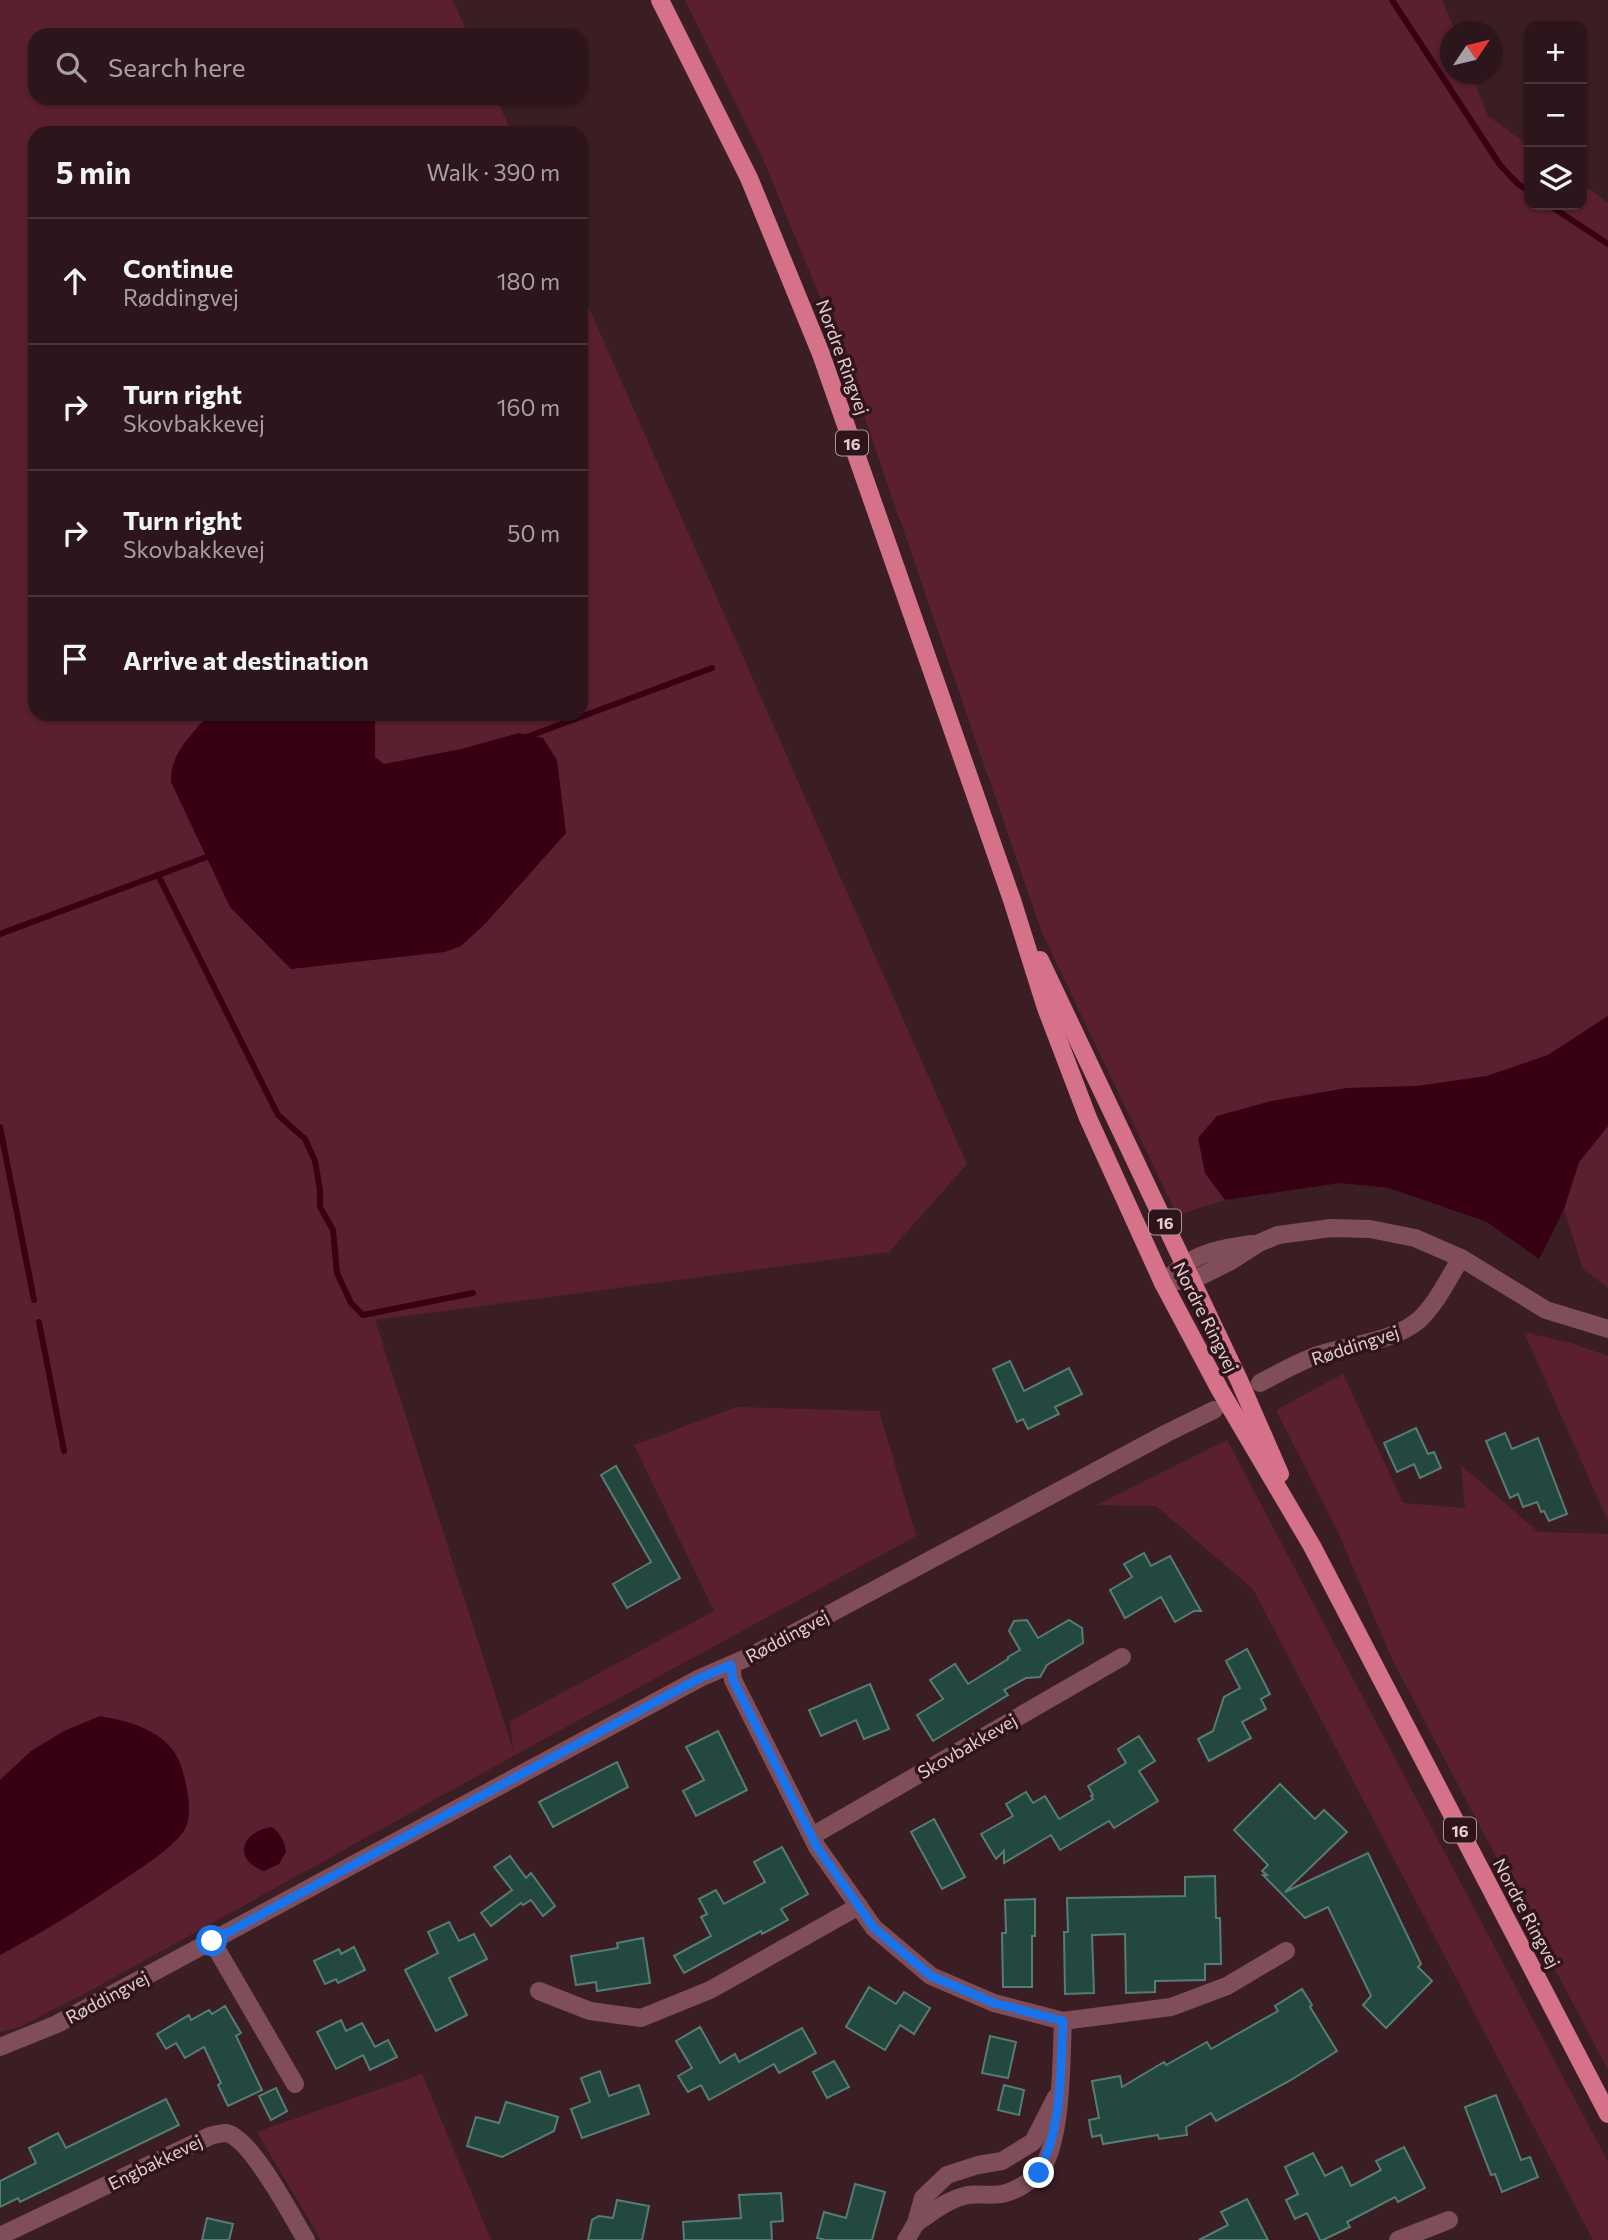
<!DOCTYPE html>
<html lang="en">
<head>
<meta charset="utf-8">
<style>
	:root { --surface:#2c161b; --page:#382328; --text:#f1f3f6; --muted:#a69fa3; --line:#48353a }
	body { margin:0; font-family:Commissioner,sans-serif; background:var(--page); color:var(--text) }
	.controls { position:absolute; right:21px; top:21px; display:grid; overflow:hidden; border-radius:14px; box-shadow:0 2px 5px #0004 }
	.controls button { width:63px; height:63px; display:grid; place-items:center; padding:0; border:0; border-bottom:2px solid var(--line); background:var(--surface); color:var(--text); font:35px sans-serif }
	.compass { position:absolute; left:1440px; top:21px; width:63px; height:63px; border-radius:50%; background:var(--surface); box-shadow:0 2px 5px #0004; rotate:55deg }
	.stop { position:absolute; width:21px; height:21px; margin:-16px; border:5px solid #1a73e8; border-radius:50%; background:#fff }
	.stop.end { background:#1a73e8; border-color:#fff; box-shadow:0 2px 7px #0008 }
	.list { margin:0; padding:0; list-style:none }
	h2 { display:flex; justify-content:space-between; align-items:center; height:91px; margin:0; padding:0 28px; font-size:30px }
	h2 small { font-size:23px; font-weight:400; color:var(--muted) }
	.list li { display:grid; grid-template-columns:46px 1fr auto; gap:21px; align-items:center; box-sizing:border-box; height:126px; padding:0 28px; border-top:2px solid var(--line) }
	.list b { display:block; font-size:26px; white-space:nowrap }
	.list p { margin:0; font-size:23px; white-space:nowrap; color:var(--muted) }
	.list em { font-size:23px; font-style:normal; color:var(--muted) }
	.icon { flex:none; width:38px; height:38px; fill:none; stroke:currentColor; stroke-width:2; stroke-linecap:round; stroke-linejoin:round }
	.map { position:relative; flex:none; width:1608px; height:2240px; overflow:hidden }
	.search { position:absolute; background:var(--surface); box-shadow:0 2px 5px #0004; left:28px; top:28px; width:560px; height:77px; display:flex; align-items:center; gap:18px; box-sizing:border-box; padding:0 24px; border-radius:21px; color:var(--muted); font-size:26px }
	.panel { position:absolute; background:var(--surface); box-shadow:0 2px 5px #0004; left:28px; top:126px; width:560px; height:595px; border-radius:21px }
	.map>svg:first-child { display:block }
	.green { fill:#5a2030 }
	.water { fill:#370013 }
	.lines { fill:none; stroke-linecap:round; stroke-linejoin:round }
	.stream { stroke:#370013; stroke-width:6 }
	.building { fill:#224840; stroke:#567d74; stroke-width:2 }
	.minor { stroke:#7f4e59; stroke-width:18 }
	.tertiary { stroke:#7f4e59; stroke-width:18 }
	.primary { stroke:#d57189; stroke-width:18 }
	.route { stroke:#1a73e8; stroke-width:9 }
	.labels { text-anchor:middle; dominant-baseline:central; stroke-width:7; stroke-linejoin:round; paint-order:stroke }
	.shield { fill:#30141b; stroke:#ac959a; stroke-width:2 }
	.shield-label { font-size:16px; font-weight:bold; fill:#e1ccd0 }
	.street-label { font-size:18px; fill:#e1ccd0; stroke:#30141b }
</style>
</head>
<body>
<div class="map">
<svg width="1608" height="2240" viewBox="0 0 1608 2240">
	<rect width="100%" height="100%" fill="#3b1e24"/>
	<!-- green -->
	<g class="green">
		<path d="M0,0H453L468,35H35V98H496L512,133H35V714H581V290L967,1164L889,1252L375,1320L513,1750L510,1721L714,1611L634,1445L737,1407L879,1411L916,1536L515,1755L95,1988L20,2027L0,2032Z"/>
		<path d="M685,0H1442L1455,31L1450,32V74H1471L1488,116L1529,146V205H1582V184L1608,203V1016L1548,1055L1487,1076L1417,1086L1347,1088L1272,1101L1217,1116L1205,1173L1225,1200L1177,1215L1042,933L839,343L763,159Z"/>
		<path d="M1608,1126V1288L1583,1269L1564,1209L1579,1162Z"/>
		<path d="M1524,1332L1571,1343L1608,1356V1521Z"/>
		<path d="M1343,1374L1403,1503L1465,1508L1461,1465L1538,1532L1608,1534V2070L1393,1661L1339,1534L1276,1410Z"/>
		<path d="M1227,1440L1608,2162V2240H1593L1253,1589L1156,1506L1097,1505Z"/>
		<path d="M422,2074L491,2240H321L257,2132Z"/>
	</g>
	<!-- water -->
	<g class="water">
		<path d="M209,714H375V757L384,764L461,749L519,733L543,738L557,760L566,833L485,924L461,946L445,952L291,969L230,907L171,782C170,753 191,736 209,714Z"/>
		<path d="M1608,1016V1126L1579,1162L1564,1209L1539,1259L1487,1222L1389,1188L1340,1183L1225,1200L1205,1173L1198,1138L1217,1116L1272,1101L1347,1088L1417,1086L1487,1076L1548,1055Z"/>
		<path d="M100,1716C134,1722 174,1733 183,1772C187,1787 193,1814 185,1829C177,1844 146,1865 132,1874C89,1903 46,1931 0,1955V1780L31,1751L64,1731Z"/>
		<path d="M272,1827C281,1834 284,1840 286,1852L279,1864L264,1871C232,1860 241,1831 272,1827Z"/>
	</g>
	<g class="lines">
		<!-- stream -->
		<g class="stream">
			<path d="M1392,0L1500,165L1518,184L1529,191"/>
			<path d="M1549,205L1608,244"/>
			<path d="M524,738L712,668"/>
			<path d="M158,875L278,1115L305,1139L315,1161L320,1190V1207L333,1230L337,1273L351,1303L363,1315L473,1293"/>
			<path d="M0,934L212,855"/>
			<path d="M0,1127L34,1300"/>
			<path d="M39,1322L64,1451"/>
		</g>
	</g>
	<!-- building -->
	<g class="building">
		<path d="M1010,1361L1024,1391L1069,1368L1082,1394L1055,1407L1059,1414L1028,1429L1023,1419L1017,1422L993,1369Z"/>
		<path d="M1416,1428L1428,1454L1434,1452L1441,1468L1420,1478L1414,1464L1397,1472L1384,1443Z"/>
		<path d="M1505,1433L1512,1449L1538,1438L1567,1514L1549,1521L1544,1511L1541,1512L1537,1502L1523,1507L1518,1494L1510,1498L1486,1441Z"/>
		<path d="M616,1466L680,1578L627,1608L613,1584L651,1562L601,1475Z"/>
		<path d="M1144,1553L1151,1566L1170,1556L1201,1611H1194L1175,1622L1161,1597L1125,1618L1110,1590L1132,1577L1124,1564Z"/>
		<path d="M1027,1620L1038,1638L1069,1620L1082,1628L1083,1643L1047,1665L1040,1677L1026,1678L1004,1690L1008,1695L933,1741L917,1715L943,1699L930,1680L955,1664L968,1684L1008,1659V1657L1020,1650L1009,1631L1014,1621Z"/>
		<path d="M1247,1649L1270,1694L1261,1699L1266,1709L1242,1722L1251,1738L1209,1761L1198,1739L1213,1731L1224,1697L1240,1688L1226,1661Z"/>
		<path d="M870,1684L889,1729L864,1739L856,1720L821,1736L809,1710Z"/>
		<path d="M718,1731L747,1790L696,1816L683,1791L704,1780L686,1747Z"/>
		<path d="M1139,1736L1155,1761L1139,1771L1158,1801L1114,1828L1109,1821L1060,1850L1051,1835L1004,1863V1851L996,1859L981,1834L1013,1816L1006,1804L1026,1792L1033,1803L1045,1796L1059,1819L1093,1799L1091,1796L1093,1795L1088,1786L1126,1763L1118,1749Z"/>
		<path d="M617,1762L628,1787L553,1827L539,1802Z"/>
		<path d="M1280,1784L1315,1819L1324,1810L1347,1832L1285,1892L1368,1853L1421,1964L1418,1967L1432,1981L1386,2028L1363,2005L1371,1996L1328,1907L1305,1918L1263,1875H1267L1262,1871L1268,1865L1234,1830Z"/>
		<path d="M934,1819L965,1877L942,1889L911,1832Z"/>
		<path d="M782,1847L808,1894L781,1909L788,1920L762,1934L761,1931L684,1973L674,1956L711,1936L701,1917L707,1914L699,1899L716,1890L724,1904L765,1882L754,1862Z"/>
		<path d="M510,1856L526,1878L531,1873L555,1906L543,1916L531,1900L523,1905L521,1903L491,1926L481,1913L512,1890L494,1867Z"/>
		<path d="M1215,1876L1216,1918H1220L1221,1964H1205V1980L1155,1981V1992L1126,1993L1125,1934L1092,1935L1094,1993L1065,1994L1064,1932H1068L1067,1898L1185,1896V1877Z"/>
		<path d="M1035,1899V1936H1032V1987H1003L1002,1933H1006L1005,1900Z"/>
		<path d="M449,1922L459,1941L474,1934L487,1959L449,1978L467,2015L436,2031L405,1970L438,1953L428,1932Z"/>
		<path d="M643,1938L650,1983L597,1991L596,1982L576,1985L571,1956L618,1948L617,1943Z"/>
		<path d="M354,1947L365,1970L338,1983L336,1979L325,1984L314,1961L339,1949L341,1954Z"/>
		<path d="M869,1987L896,2004L904,1992L930,2008L914,2034L900,2025L885,2050L846,2027Z"/>
		<path d="M1302,1989L1312,2005L1310,2007L1337,2051L1291,2080L1216,2121L1211,2113L1186,2127L1187,2135L1159,2139L1158,2135L1103,2144L1101,2135L1092,2137L1089,2120L1099,2118L1092,2081L1120,2076L1122,2087L1164,2062L1166,2065L1207,2042L1211,2049L1278,2011L1275,2006Z"/>
		<path d="M225,2006L241,2033L236,2036L262,2090L228,2106L218,2085L221,2083L204,2047L185,2058L176,2043L166,2049L157,2034L189,2015L191,2020L209,2010L212,2014Z"/>
		<path d="M341,2020L346,2031L362,2023L375,2047L388,2040L397,2057L370,2070L363,2055L336,2069L317,2032Z"/>
		<path d="M700,2027L720,2063L735,2054L739,2062L802,2028L816,2053L779,2073L774,2064L709,2100L701,2085L688,2092L678,2076L692,2068L676,2041Z"/>
		<path d="M990,2036L1016,2042L1008,2078L982,2073Z"/>
		<path d="M834,2061L849,2087L827,2098L813,2072Z"/>
		<path d="M600,2071L609,2096L639,2085L649,2114L582,2138L571,2109L590,2102L581,2078Z"/>
		<path d="M1004,2085L1024,2090L1019,2115L998,2110Z"/>
		<path d="M276,2088L287,2111L271,2120L259,2096Z"/>
		<path d="M1496,2095L1521,2160L1530,2157L1538,2177L1502,2192L1495,2174L1491,2175L1465,2107Z"/>
		<path d="M166,2099L179,2125L20,2202L18,2198L0,2207V2181L36,2163L29,2148L58,2133L66,2148Z"/>
		<path d="M506,2102L558,2117L554,2131L502,2157L467,2146L476,2117L499,2123Z"/>
		<path d="M1404,2147L1425,2188L1398,2202L1395,2197L1347,2222L1350,2227L1323,2240H1320L1307,2213L1295,2219L1286,2200L1298,2194L1285,2167L1313,2153L1325,2176L1342,2167L1351,2186L1381,2170L1376,2161Z"/>
		<path d="M855,2184L885,2192L872,2240H826L817,2238L824,2212L846,2218Z"/>
		<path d="M781,2193L783,2221L771,2222L772,2240H684L683,2222L741,2218L739,2195Z"/>
		<path d="M1247,2199L1268,2240H1199L1228,2225L1221,2212Z"/>
		<path d="M617,2200L649,2206L642,2240H588L592,2220L599,2216L613,2218Z"/>
		<path d="M207,2218L233,2224L229,2240H202Z"/>
	</g>
	<g class="lines">
		<!-- minor -->
		<g class="minor">
			<path d="M731,1665L733,1680L817,1847L874,1928L931,1976L994,2003L1063,2021L1171,2007L1227,1986L1286,1951"/>
			<path d="M812,1836L1122,1657"/>
			<path d="M212,1941L295,2084"/>
			<path d="M539,1991L590,2011L641,2018L710,1990L859,1906"/>
			<path d="M916,2223C933,2212 948,2199 968,2195C980,2193 993,2197 1006,2193C1016,2190 1030,2182 1038,2174C1063,2146 1061,2058 1063,2021"/>
			<path d="M0,2236L210,2136C214,2135 221,2133 226,2133C251,2137 292,2217 306,2240"/>
			<path d="M906,2240L916,2223L923,2198L947,2175L978,2165L1002,2161L1033,2142L1056,2097"/>
			<path d="M1398,2240L1449,2220"/>
		</g>
		<!-- tertiary -->
		<g class="tertiary">
			<path d="M1173,1274C1195,1252 1223,1248 1252,1244"/>
			<path d="M1163,1283L1192,1279L1203,1275L1231,1261L1259,1243L1278,1235L1331,1228L1370,1229L1415,1238L1461,1258L1546,1310L1608,1329"/>
			<path d="M1260,1383C1279,1373 1298,1362 1318,1355C1351,1344 1391,1343 1419,1320C1437,1303 1448,1279 1461,1258"/>
			<path d="M0,2047L57,2024L700,1678L751,1656L1167,1433L1214,1410"/>
		</g>
		<!-- primary -->
		<g class="primary">
			<path d="M660,0L749,178L821,354L1012,900L1046,1008L1088,1118L1163,1283L1220,1390L1312,1546L1608,2114"/>
			<path d="M1040,960L1239,1380L1280,1474"/>
		</g>
	</g>
	<g class="lines">
		<!-- route -->
		<path class="route" d="M212,1941L700,1678L731,1665L733,1680L817,1847L874,1928L931,1976L994,2003L1063,2021C1060,2075 1063,2123 1039,2173"/>
	</g>
	<g class="labels">
		<!-- shield labels -->
		<g class="shield">
			<rect x="836" y="430.5" width="32" height="25" rx="5"/>
			<rect x="1149" y="1209.5" width="32" height="25" rx="5"/>
			<rect x="1444" y="1817.5" width="32" height="25" rx="5"/>
		</g>
		<g class="shield-label">
			<text x="852" y="443">16</text>
			<text x="1165" y="1222">16</text>
			<text x="1460" y="1830">16</text>
		</g>
		<!-- street labels -->
		<g class="street-label">
			<text transform="translate(843 357) rotate(70)">Nordre Ringvej</text>
			<text transform="translate(1206 1317) rotate(63)">Nordre Ringvej</text>
			<text transform="translate(1355 1345) rotate(-18)">Røddingvej</text>
			<text transform="translate(787 1636) rotate(-28)">Røddingvej</text>
			<text transform="translate(967 1746) rotate(-30)">Skovbakkevej</text>
			<text transform="translate(1527 1913) rotate(62)">Nordre Ringvej</text>
			<text transform="translate(107 1997) rotate(-28)">Røddingvej</text>
			<text transform="translate(155 2162) rotate(-26)">Engbakkevej</text>
		</g>
	</g>
</svg>
<div class="controls">
<button>+</button>
<button>−</button>
<button><svg class="icon" aria-label="layers" viewBox="0 0 24 24"><path d="M12 4l9 5-9 5-9-5zM3 14l9 5 9-5"/></svg></button>
</div>
<svg class="compass" viewBox="-18 -18 36 36"><path d="M0-13l5 13h-10z" fill="#e53935"/><path d="M0 13l5-13h-10z" fill="#a69fa3"/></svg>
<div class="stop" style="left:212px;top:1941px"></div>
<div class="stop end" style="left:1039px;top:2173px"></div>
<div class="search"><svg class="icon" aria-label="search" viewBox="0 0 24 24"><circle cx="10" cy="10" r="6"/><path d="M15 15l6 6"/></svg>Search here</div>
<section class="panel">
<h2>5 min<small>Walk · 390 m</small></h2>
<ul class="list">
<li><svg class="icon" aria-label="ahead" viewBox="0 0 24 24"><path d="M12 20V5M6 11l6-6 6 6"/></svg><div><b>Continue</b><p>Røddingvej</p></div><em>180 m</em></li>
<li><svg class="icon" aria-label="right" viewBox="0 0 24 24"><path d="M7 20v-9h11M14 6l5 5-5 5"/></svg><div><b>Turn right</b><p>Skovbakkevej</p></div><em>160 m</em></li>
<li><svg class="icon" aria-label="right" viewBox="0 0 24 24"><path d="M7 20v-9h11M14 6l5 5-5 5"/></svg><div><b>Turn right</b><p>Skovbakkevej</p></div><em>50 m</em></li>
<li><svg class="icon" aria-label="arrive" viewBox="0 0 24 24"><path d="M6 21V4h12l-3 4 3 4H6"/></svg><div><b>Arrive at destination</b></div></li>
</ul>
</section>
</div>
</body>
</html>
